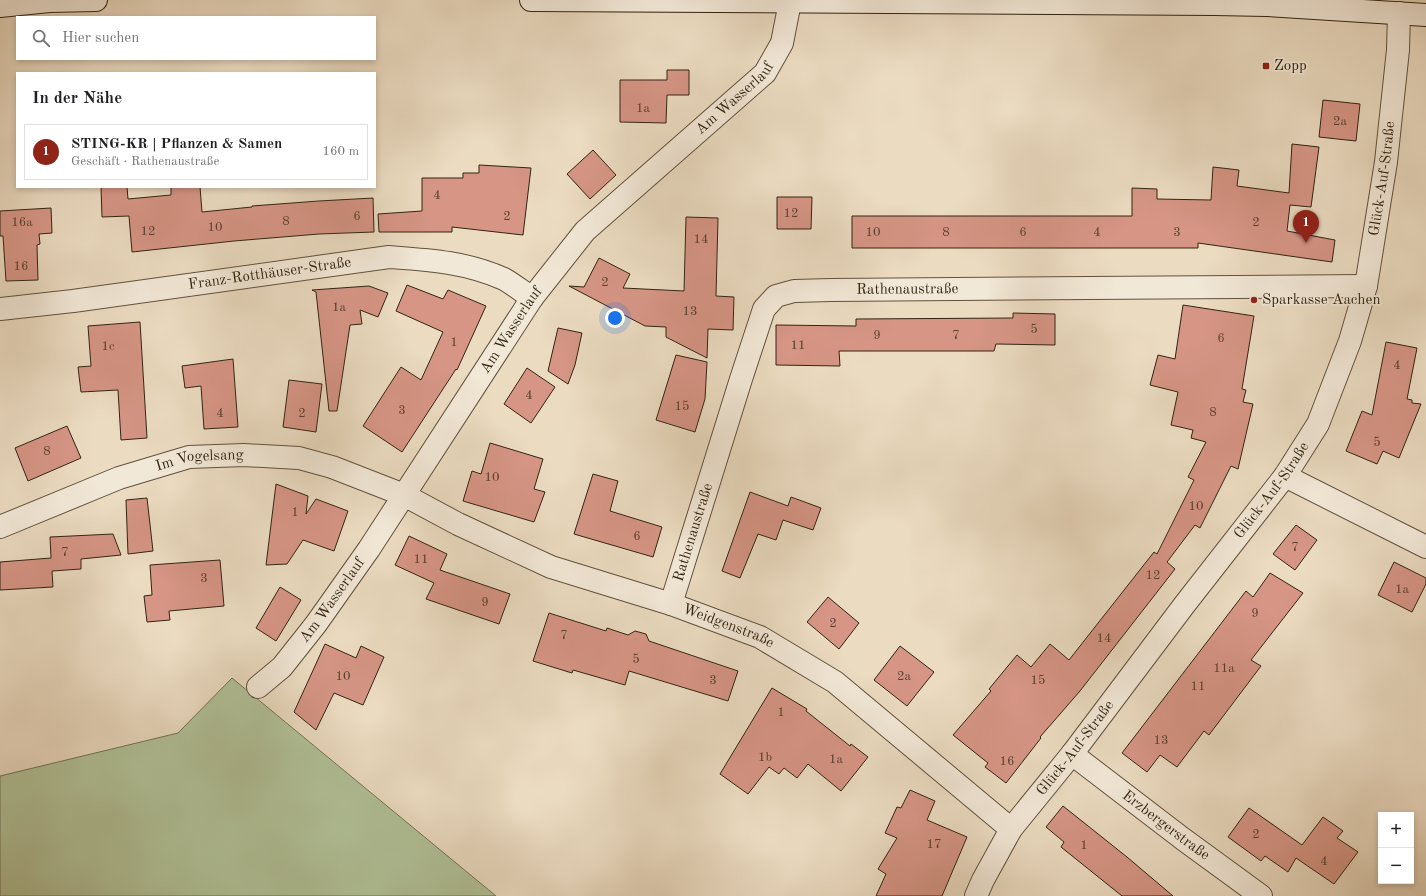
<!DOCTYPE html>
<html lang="de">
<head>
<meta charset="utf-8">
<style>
	:root { --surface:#fff; --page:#f6f6f6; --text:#202124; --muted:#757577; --line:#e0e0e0; --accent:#8f2418 }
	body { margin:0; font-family:"Old Standard TT",serif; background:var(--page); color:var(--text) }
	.controls { position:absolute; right:12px; bottom:12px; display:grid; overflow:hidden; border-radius:0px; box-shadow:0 2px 6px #0003 }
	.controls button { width:36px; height:36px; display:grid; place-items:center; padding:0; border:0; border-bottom:1px solid var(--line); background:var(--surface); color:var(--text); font:20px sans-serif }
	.you { position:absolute; left:615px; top:318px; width:14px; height:14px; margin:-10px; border:3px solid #fff; border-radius:50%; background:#1a73e8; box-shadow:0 0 0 6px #1a73e833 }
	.badge { display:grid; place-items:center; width:26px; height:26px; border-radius:50%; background:var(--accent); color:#fff; font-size:13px; font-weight:700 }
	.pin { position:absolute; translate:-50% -33px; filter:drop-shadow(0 1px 2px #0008) }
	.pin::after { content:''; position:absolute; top:21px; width:14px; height:12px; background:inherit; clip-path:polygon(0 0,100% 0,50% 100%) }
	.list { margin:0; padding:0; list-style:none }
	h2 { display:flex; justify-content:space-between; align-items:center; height:52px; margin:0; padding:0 16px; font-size:17px }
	h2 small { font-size:13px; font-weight:400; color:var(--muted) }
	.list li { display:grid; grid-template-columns:26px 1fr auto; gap:12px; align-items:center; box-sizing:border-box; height:56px; margin:0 8px 8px; padding:0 8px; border:1px solid var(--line); border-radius:0px }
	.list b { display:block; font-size:15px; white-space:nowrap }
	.list p { margin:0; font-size:13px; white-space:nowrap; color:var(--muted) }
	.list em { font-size:13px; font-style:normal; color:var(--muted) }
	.icon { flex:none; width:22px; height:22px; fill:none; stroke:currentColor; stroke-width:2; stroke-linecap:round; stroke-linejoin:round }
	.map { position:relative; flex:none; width:1426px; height:896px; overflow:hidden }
	.search { position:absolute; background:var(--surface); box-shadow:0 2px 6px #0003; left:16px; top:16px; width:360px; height:44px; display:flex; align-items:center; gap:10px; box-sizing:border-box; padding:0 14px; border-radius:0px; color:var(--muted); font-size:15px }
	.panel { position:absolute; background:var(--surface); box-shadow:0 2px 6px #0003; left:16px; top:72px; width:360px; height:116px; border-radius:0px }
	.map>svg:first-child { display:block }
	.green { fill:#b1c198; stroke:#717254 }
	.building { fill:#d69585; stroke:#312411 }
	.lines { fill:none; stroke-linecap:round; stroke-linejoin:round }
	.minor-casing { stroke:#60523d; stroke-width:24 }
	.secondary-casing { stroke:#312411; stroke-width:24 }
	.minor { stroke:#f2e8d7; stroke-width:22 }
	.secondary { stroke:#f2e8d7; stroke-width:22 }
	.poi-dot { fill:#8f2418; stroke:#f2e8d7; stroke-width:1.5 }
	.labels { text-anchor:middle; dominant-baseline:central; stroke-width:3.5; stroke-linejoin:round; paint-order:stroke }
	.number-label { font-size:13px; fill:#5a402e }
	.poi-label { font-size:15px; fill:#312411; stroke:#f2e8d7; text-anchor:start }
	.street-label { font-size:15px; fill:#312411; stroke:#f2e8d7 }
</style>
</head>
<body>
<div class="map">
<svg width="1426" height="896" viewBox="0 0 1426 896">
	<rect width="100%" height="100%" fill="#ebdbc1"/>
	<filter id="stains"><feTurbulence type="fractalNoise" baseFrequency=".005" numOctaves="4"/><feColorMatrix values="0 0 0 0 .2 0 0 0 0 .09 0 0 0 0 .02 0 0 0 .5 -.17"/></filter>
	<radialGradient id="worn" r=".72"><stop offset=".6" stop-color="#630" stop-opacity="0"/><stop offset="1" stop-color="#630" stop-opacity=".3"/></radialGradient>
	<!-- green -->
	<path class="green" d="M232,678L496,896H0V776L178,733Z"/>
	<!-- building -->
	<g class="building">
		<path d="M667,70H689V95H667L666,123L620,122V80H667Z"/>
		<path d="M1323,100L1360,104L1356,141L1319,137Z"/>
		<path d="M1292,144L1319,147L1311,207L1290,205L1287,231L1335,240L1332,262L1198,243V248H852V216H1132V188L1157,189V199L1211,200L1213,167L1239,170L1237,186L1289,193Z"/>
		<path d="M593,150L616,175L590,199L567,174Z"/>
		<path d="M479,165L531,168L523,235L452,227V232H379L378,214L422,211V178H463V173H479Z"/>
		<path d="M101,187H127L128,199L171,195V187H200L202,212L252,207V206L319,201L373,198L374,232L319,234L234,241L132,252L129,216L102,217Z"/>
		<path d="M777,197H812L811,229H777Z"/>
		<path d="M51,208L52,233L39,234L40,244L37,245L38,280L6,281L3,236H0V211Z"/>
		<path d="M686,217L718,218L716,296L734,297L733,330L708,329L707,358L666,337V327L645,326L569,286L584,287L599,258L630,274L623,288L684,291Z"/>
		<path d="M407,285L443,299L448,290L486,306L457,370L456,369L402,452L363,426L401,367L421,380L443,332L396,311Z"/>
		<path d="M369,286L388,293L378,317L360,310L362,324L350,325L337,411H329L316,292L312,290Z"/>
		<path d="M1183,305L1254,316L1242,389L1246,390L1243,402L1253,404L1238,469L1231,466L1200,528L1195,525L1167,562L1175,569L1080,691L1040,737L1041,738L1006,783L985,767L988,763L953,735L991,691L989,689L1017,655L1031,667L1050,644L1069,660L1154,552L1157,554L1194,480L1188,477L1206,442L1191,438L1193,430L1171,425L1178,392L1150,385L1158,355L1175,359Z"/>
		<path d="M1013,313L1055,314V345L996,344L994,351H839L840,366L776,365V325L856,326V319L1013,318Z"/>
		<path d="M140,322L147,438L121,440L118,390L81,392L78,367L91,366L88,326Z"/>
		<path d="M558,328L582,333L575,365L568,384L548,371Z"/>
		<path d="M1386,342L1417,348L1407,399L1412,400V403L1421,404L1399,458L1383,451L1377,464L1346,451L1362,411L1372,415Z"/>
		<path d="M676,355L707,362L705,399L695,432L656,420Z"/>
		<path d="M233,359L238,427L204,429L201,386L185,388L182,366Z"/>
		<path d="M527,368L555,387L531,423L504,404Z"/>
		<path d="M289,380L322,384L316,432L283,427Z"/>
		<path d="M67,426L81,458L28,481L15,448Z"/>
		<path d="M490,443L543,459L534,489L545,492L534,522L463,501L472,471L481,474Z"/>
		<path d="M593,474L618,481L610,511L662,527L653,557L574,534Z"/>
		<path d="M276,484L308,496L306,514L316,499L348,511L334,551L303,540L287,564L266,565Z"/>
		<path d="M750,492L788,506L791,497L821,508L813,530L783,520L776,540L758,534L740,578L722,571Z"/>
		<path d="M147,498L153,551L128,554L126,500Z"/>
		<path d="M1296,525L1317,540L1295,570L1273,554Z"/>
		<path d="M113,534L121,555L81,559V569L52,571L53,587L0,590V562L51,558L50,537Z"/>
		<path d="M409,536L447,554L440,570L510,594L499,624L426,599L434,583L395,565Z"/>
		<path d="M220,560L224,606L169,611L170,620L147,622L144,596L152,595L150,565Z"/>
		<path d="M1394,562L1426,578V584L1412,612L1378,595Z"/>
		<path d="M1270,573L1303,593L1251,660L1261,666L1209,735L1204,731L1177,767L1160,755L1147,772L1122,753L1246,591L1253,597Z"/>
		<path d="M280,587L301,600L276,641L256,628Z"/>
		<path d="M828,597L859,623L839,649L807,622Z"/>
		<path d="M549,613L606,631L607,628L628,635L635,631L646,634L649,641L738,671L728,701L629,671L625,685L573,670L572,673L533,661Z"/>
		<path d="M325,644L356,658L361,646L384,657L363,705L334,693L316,730L294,712Z"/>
		<path d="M900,646L934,672L907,706L874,680Z"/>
		<path d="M772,688L807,709L806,711L850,746L851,744L868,757L841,791L808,764L797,778L784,768L779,774L769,767L748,794L720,774Z"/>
		<path d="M910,790L935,801L927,820L967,837L942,896H876L886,874L878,869L897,838L885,833L897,807L901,808Z"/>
		<path d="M1063,806L1127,857L1173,896H1122L1061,847L1064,842L1046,827Z"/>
		<path d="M1249,808L1302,845L1323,817L1343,831L1337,838L1358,852L1334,884L1296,858L1288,872L1265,856L1261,861L1228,837Z"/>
	</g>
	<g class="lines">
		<defs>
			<g id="minor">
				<path id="s1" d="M0,309L73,301L389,257C430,260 466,262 504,279C513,284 523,292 532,298"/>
				<path d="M1285,476L1426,547"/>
				<path id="s2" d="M0,527L119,478L189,457L244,455L299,458L332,467L404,495L458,524L551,567L671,604L760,637L835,682L1011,829"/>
				<path id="s3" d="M671,604L741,379L764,309L776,296L794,291L831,290L1366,286"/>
				<path id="s4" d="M258,687L282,667L316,624L369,549L532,298L585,231L765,73L782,43L790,2"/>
				<path id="s5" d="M1072,754L1183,839L1261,896"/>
				<path id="s6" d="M976,896L983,880L1011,829L1072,754L1185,604L1285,476L1318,424L1350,341L1366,286L1386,162L1398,50L1399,13"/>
			</g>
			<g id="secondary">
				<path d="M531,0L1214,4L1267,5L1426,15"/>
				<path d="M0,6L49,1L96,0"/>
			</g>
		</defs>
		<!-- minor casing -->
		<use href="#minor" class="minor-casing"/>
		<!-- secondary casing -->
		<use href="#secondary" class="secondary-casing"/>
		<!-- minor -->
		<use href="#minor" class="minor"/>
		<!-- secondary -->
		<use href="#secondary" class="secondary"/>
	</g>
	<!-- markers -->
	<g class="poi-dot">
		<rect x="1262" y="62" width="8" height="8" rx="2"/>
		<circle cx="1254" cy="300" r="4"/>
	</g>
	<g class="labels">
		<!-- number labels -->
		<g class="number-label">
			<text x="643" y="108">1a</text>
			<text x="1340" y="121">2a</text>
			<text x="437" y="195">4</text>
			<text x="791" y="213">12</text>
			<text x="357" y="216">6</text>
			<text x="507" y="216">2</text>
			<text x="286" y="221">8</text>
			<text x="22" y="222">16a</text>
			<text x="1256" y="222">2</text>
			<text x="215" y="227">10</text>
			<text x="148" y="231">12</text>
			<text x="873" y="232">10</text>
			<text x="946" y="232">8</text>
			<text x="1023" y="232">6</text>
			<text x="1097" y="232">4</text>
			<text x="1177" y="232">3</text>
			<text x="701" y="239">14</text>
			<text x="21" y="266">16</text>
			<text x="605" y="282">2</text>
			<text x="339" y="307">1a</text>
			<text x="690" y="311">13</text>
			<text x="1034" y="329">5</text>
			<text x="877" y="335">9</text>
			<text x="956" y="335">7</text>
			<text x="1221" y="338">6</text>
			<text x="454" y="342">1</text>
			<text x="798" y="345">11</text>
			<text x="108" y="346">1c</text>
			<text x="1397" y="365">4</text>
			<text x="529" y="395">4</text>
			<text x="682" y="406">15</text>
			<text x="402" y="410">3</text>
			<text x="1213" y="412">8</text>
			<text x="220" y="413">4</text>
			<text x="302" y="413">2</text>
			<text x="1377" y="442">5</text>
			<text x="47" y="451">8</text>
			<text x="492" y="477">10</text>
			<text x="1196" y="506">10</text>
			<text x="295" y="512">1</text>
			<text x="637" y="536">6</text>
			<text x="1295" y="547">7</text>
			<text x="65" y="552">7</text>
			<text x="421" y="559">11</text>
			<text x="1153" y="575">12</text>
			<text x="204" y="578">3</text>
			<text x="1402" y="589">1a</text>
			<text x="485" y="602">9</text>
			<text x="1255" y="613">9</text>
			<text x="833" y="623">2</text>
			<text x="564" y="635">7</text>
			<text x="1104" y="638">14</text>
			<text x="636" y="659">5</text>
			<text x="1224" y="668">11a</text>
			<text x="343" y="676">10</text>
			<text x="904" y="676">2a</text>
			<text x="713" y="680">3</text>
			<text x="1038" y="680">15</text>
			<text x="1198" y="686">11</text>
			<text x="781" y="712">1</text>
			<text x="1161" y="740">13</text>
			<text x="765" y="757">1b</text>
			<text x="836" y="759">1a</text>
			<text x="1007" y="761">16</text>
			<text x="1256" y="834">2</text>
			<text x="934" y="844">17</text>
			<text x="1084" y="845">1</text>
			<text x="1324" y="861">4</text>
		</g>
		<!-- poi labels -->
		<g class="poi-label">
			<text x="1274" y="66">Zopp</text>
			<text x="1262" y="300">Sparkasse Aachen</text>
		</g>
		<!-- street labels -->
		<g class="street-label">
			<text stroke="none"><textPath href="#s4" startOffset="763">Am Wasserlauf</textPath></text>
			<text stroke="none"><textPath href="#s6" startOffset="839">Glück-Auf-Straße</textPath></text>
			<text stroke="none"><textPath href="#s1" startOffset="272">Franz-Rotthäuser-Straße</textPath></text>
			<text stroke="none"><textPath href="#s3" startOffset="459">Rathenaustraße</textPath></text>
			<text stroke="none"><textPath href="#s4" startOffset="439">Am Wasserlauf</textPath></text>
			<text stroke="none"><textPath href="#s2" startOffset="212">Im Vogelsang</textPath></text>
			<text stroke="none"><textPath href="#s6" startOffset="503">Glück-Auf-Straße</textPath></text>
			<text stroke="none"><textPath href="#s3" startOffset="75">Rathenaustraße</textPath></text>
			<text stroke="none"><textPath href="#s4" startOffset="115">Am Wasserlauf</textPath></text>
			<text stroke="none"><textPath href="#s2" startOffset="774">Weidgenstraße</textPath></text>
			<text stroke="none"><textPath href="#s6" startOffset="179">Glück-Auf-Straße</textPath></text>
			<text stroke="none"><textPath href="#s5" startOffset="118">Erzbergerstraße</textPath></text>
		</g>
	</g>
	<rect width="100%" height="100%" filter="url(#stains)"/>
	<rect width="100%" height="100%" fill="url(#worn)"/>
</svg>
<div class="controls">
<button>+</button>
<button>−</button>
</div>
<div class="you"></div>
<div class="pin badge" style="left:1306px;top:243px">1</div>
<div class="search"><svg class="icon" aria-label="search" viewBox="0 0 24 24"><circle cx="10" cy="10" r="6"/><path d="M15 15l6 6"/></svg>Hier suchen</div>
<section class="panel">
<h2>In der Nähe<small></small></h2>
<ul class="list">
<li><span class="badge">1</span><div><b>STING-KR | Pflanzen &amp; Samen</b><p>Geschäft · Rathenaustraße</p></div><em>160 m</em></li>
</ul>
</section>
</div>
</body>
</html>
